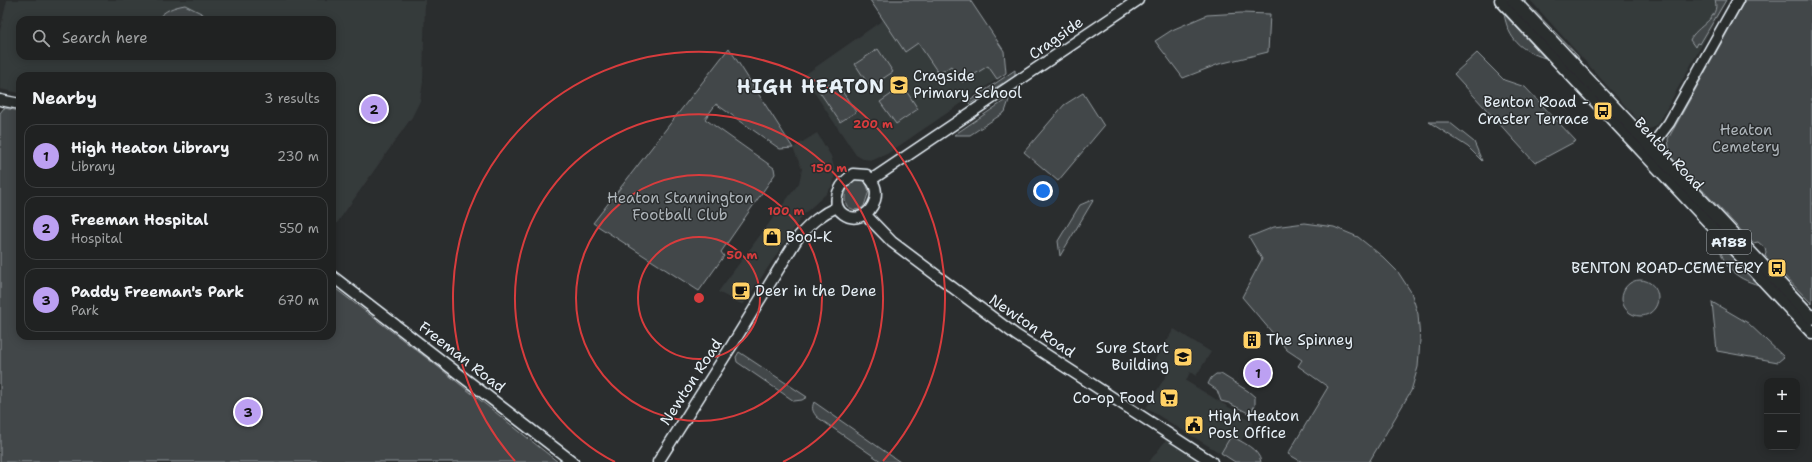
<!DOCTYPE html>
<html lang="en">
<head>
<meta charset="utf-8">
<style>
	:root { --surface:#202222; --page:#2d2f2f; --text:#f1f3f6; --muted:#a2a4a5; --line:#3d3f40; --accent:#bca0f2 }
	body { margin:0; font-family:"Shantell Sans",sans-serif; background:var(--page); color:var(--text) }
	.controls { position:absolute; right:12px; bottom:12px; display:grid; overflow:hidden; border-radius:8px; box-shadow:0 2px 10px #0003 }
	.controls button { width:36px; height:36px; display:grid; place-items:center; padding:0; border:0; border-bottom:1px solid var(--line); background:var(--surface); color:var(--text); font:20px sans-serif }
	.you { position:absolute; left:1043px; top:191px; width:14px; height:14px; margin:-10px; border:3px solid #fff; border-radius:50%; background:#1a73e8; box-shadow:0 0 0 6px #1a73e833 }
	.badge { display:grid; place-items:center; width:26px; height:26px; border-radius:50%; background:var(--accent); color:#111; font-size:13px; font-weight:700 }
	.pin { position:absolute; translate:-50% -50%; border:2px solid #fff; box-shadow:0 1px 4px #0006 }
	.list { margin:0; padding:0; list-style:none }
	h2 { display:flex; justify-content:space-between; align-items:center; height:52px; margin:0; padding:0 16px; font-size:17px }
	h2 small { font-size:13px; font-weight:400; color:var(--muted) }
	.list li { display:grid; grid-template-columns:26px 1fr auto; gap:12px; align-items:center; box-sizing:border-box; height:64px; margin:0 8px 8px; padding:0 8px; border:1px solid var(--line); border-radius:12px }
	.list b { display:block; font-size:15px; white-space:nowrap }
	.list p { margin:0; font-size:13px; white-space:nowrap; color:var(--muted) }
	.list em { font-size:13px; font-style:normal; color:var(--muted) }
	.icon { flex:none; width:22px; height:22px; fill:none; stroke:currentColor; stroke-width:2; stroke-linecap:round; stroke-linejoin:round }
	.map { position:relative; flex:none; width:1812px; height:462px; overflow:hidden }
	.search { position:absolute; background:var(--surface); box-shadow:0 2px 10px #0003; left:16px; top:16px; width:320px; height:44px; display:flex; align-items:center; gap:10px; box-sizing:border-box; padding:0 14px; border-radius:12px; color:var(--muted); font-size:15px }
	.panel { position:absolute; background:var(--surface); box-shadow:0 2px 10px #0003; left:16px; top:72px; width:320px; height:268px; border-radius:12px }
	.map>svg:first-child { display:block }
	.built { fill:#363a3b; fill-rule:evenodd }
	.green { fill:#424648; stroke:#959ca0 }
	.lines { fill:none; stroke-linecap:round; stroke-linejoin:round }
	.tertiary-casing { stroke:#e8f1f8; stroke-width:13 }
	.primary-casing { stroke:#e8f1f8; stroke-width:15 }
	.tertiary { stroke:#2a2d2e; stroke-width:10 }
	.primary { stroke:#2a2d2e; stroke-width:12 }
	.ring { fill:none; stroke:#d83c3d; stroke-width:2 }
	.labels { text-anchor:middle; dominant-baseline:central; stroke-width:3; stroke-linejoin:round; paint-order:stroke }
	.shield { fill:#2a2d2e; stroke:#afb6bb; stroke-width:1 }
	.shield-label { font-size:14px; font-weight:bold; fill:#e8f1f8 }
	.street-label { font-size:15px; fill:#e8f1f8; stroke:#2a2d2e }
	.poi-label { font-size:15px; fill:#e8f1f8; stroke:#2a2d2e; text-anchor:start }
	.park-label { font-size:15px; fill:#aeb5ba; stroke:#2a2d2e }
	.district-label { font-size:19px; font-weight:bold; letter-spacing:1px; fill:#e8f1f8; stroke:#2a2d2e }
	.centre { fill:#d83c3d; stroke:#2a2d2e; stroke-width:2 }
	.ring-label { font-size:12px; text-anchor:middle; font-weight:bold; fill:#d83c3d; stroke:#2a2d2e; stroke-width:3; stroke-linejoin:round; paint-order:stroke }
</style>
</head>
<body>
<div class="map">
<svg width="1812" height="462" viewBox="0 0 1812 462">
	<rect width="100%" height="100%" fill="#2a2d2e"/>
	<filter id="ink" filterUnits="userSpaceOnUse"><feTurbulence type="fractalNoise" baseFrequency=".025" numOctaves="2"/><feDisplacementMap in="SourceGraphic" scale="8" xChannelSelector="R" yChannelSelector="G"/><feConvolveMatrix kernelMatrix="1 2 1 2 8 2 1 2 1" color-interpolation-filters="sRGB"/></filter>
	<g filter="url(#ink)">
		<!-- built -->
		<g class="built">
			<path d="M7,0H425L423,82L420,101L412,117L332,230V76H20V93L0,89V31ZM20,20H332V56H20Z"/>
			<path d="M870,0H970L1004,51L1006,73L887,154L873,160L863,159L856,155L803,76L883,20Z"/>
			<path d="M1530,0H1727L1658,124L1653,128L1646,129Z"/>
			<path d="M817,133L831,156L835,171L833,185L826,194L803,215L743,305L718,292L799,183L802,169L793,148Z"/>
			<path d="M1174,329L1211,352L1196,376L1190,372L1186,381L1253,422L1230,459L1146,408L1169,371L1154,361Z"/>
			<path d="M1166,440L1201,462H1149Z"/>
		</g>
		<!-- green -->
		<g class="green">
			<path d="M870,0H970L1004,51L1006,73L997,79L988,66L962,82L951,66L939,74L918,43L905,52Z"/>
			<path d="M1518,0H1524L1578,56L1579,61L1577,62Z"/>
			<path d="M1715,0H1726L1700,44L1697,43L1695,47L1690,40C1696,26 1721,19 1715,0Z"/>
			<path d="M1745,0H1812V304L1765,256L1766,253L1765,248L1758,242L1753,243L1670,156L1668,139Z"/>
			<path d="M185,5L203,14L205,20H157C164,10 174,7 185,5Z"/>
			<path d="M1241,13L1270,14L1268,52L1219,64L1183,78L1155,41L1172,30L1207,15Z"/>
			<path d="M1504,14L1545,58C1520,50 1509,40 1504,14Z"/>
			<path d="M729,48L793,148L780,149L716,104L705,119L774,168L775,174L721,252L724,256L699,291L593,223Z"/>
			<path d="M878,49L893,72L870,87L855,64Z"/>
			<path d="M1477,53L1504,80L1525,87L1576,141L1535,163L1454,74Z"/>
			<path d="M1015,70V77L1005,85L1003,83L970,104L968,102Z"/>
			<path d="M835,81L856,112L840,122L819,91Z"/>
			<path d="M903,86L918,109L896,124L880,102Z"/>
			<path d="M1083,93L1104,126L1058,181L1024,152L1064,105Z"/>
			<path d="M1010,97L1005,112L970,135H954Z"/>
			<path d="M4,108L20,111V336H332V286L432,362L558,462H0V113Z"/>
			<path d="M1429,122H1449L1474,142L1482,161L1468,147Z"/>
			<path d="M858,179L865,181L869,191L864,206C858,211 854,211 847,206C842,197 847,182 858,179Z"/>
			<path d="M1094,199L1060,256L1058,241L1080,205Z"/>
			<path d="M1305,223L1334,227L1358,237L1383,257L1398,272L1411,292L1418,314L1420,340L1418,367L1411,391L1369,462H1302L1288,454L1328,387L1298,366L1302,360L1287,350L1242,297L1262,259L1249,237L1274,227Z"/>
			<path d="M1718,241L1759,285C1734,278 1723,267 1718,241Z"/>
			<circle cx="1640" cy="298" r="18"/>
			<path d="M1712,302L1748,323L1784,357L1778,362L1717,351Z"/>
			<path d="M739,352L807,397L802,400L794,401L737,362L736,357Z"/>
			<path d="M1216,374H1221L1248,391L1255,397V405L1250,414L1229,403L1221,401L1217,390L1208,384L1211,378Z"/>
			<path d="M814,402L900,462H882L817,417C813,412 811,409 814,402Z"/>
			<path d="M1231,436C1242,442 1259,449 1261,462H1235L1221,453Z"/>
		</g>
		<g class="lines">
			<defs>
				<g id="tertiary">
					<path d="M0,100L20,104"/>
					<path d="M1647,152L1669,123L1738,0"/>
					<path d="M853,174L867,175C874,183 878,189 875,200C863,237 810,209 853,174Z"/>
					<path d="M871,180L1138,0"/>
					<path d="M865,214L892,242L1016,335L1212,462"/>
					<path d="M332,276L573,462"/>
					<path d="M658,462L732,345L799,236C811,223 821,214 837,207"/>
				</g>
				<g id="primary">
					<path d="M1501,0L1812,332"/>
					<path d="M1513,0L1812,318"/>
				</g>
			</defs>
			<!-- tertiary casing -->
			<use href="#tertiary" class="tertiary-casing"/>
			<!-- primary casing -->
			<use href="#primary" class="primary-casing"/>
			<!-- tertiary -->
			<use href="#tertiary" class="tertiary"/>
			<!-- primary -->
			<use href="#primary" class="primary"/>
		</g>
	</g>
	<!-- distance rings -->
	<g class="ring">
		<circle cx="699" cy="298" r="61"/>
		<circle cx="699" cy="298" r="123"/>
		<path d="M615 462A184 184 0 1 1 783 462"/>
		<path d="M515 461A246 246 0 1 1 883 461"/>
	</g>
	<!-- icons -->
	<defs>
		<symbol id="school-square" viewBox="-11 -11 22 22"><rect x="-9" y="-9" width="18" height="18" rx="4" fill="#ffd166" stroke="#2a2d2e"/><path d="M0-5L7-2L0 1L-7-2ZM-4 1L0 2.5L4 1V4Q0 6-4 4Z" fill="#111"/></symbol>
		<symbol id="bus-square" viewBox="-11 -11 22 22"><rect x="-9" y="-9" width="18" height="18" rx="4" fill="#ffd166" stroke="#2a2d2e"/><path d="M-5-6H5V4H4V6H2V4H-2V6H-4V4H-5ZM-3.5-4V0h7V-4ZM-3.5 1.2v1.5H-2V1.2ZM2 1.2v1.5H3.5V1.2Z" fill="#111"/></symbol>
		<symbol id="shop-square" viewBox="-11 -11 22 22"><rect x="-9" y="-9" width="18" height="18" rx="4" fill="#ffd166" stroke="#2a2d2e"/><path d="M-5-2.5h2.3a2.7 3.5 0 0 1 5.4 0H5L5.5 6h-11ZM-1.5-2.5h3a1.5 2.3 0 0 0-3 0Z" fill="#111"/></symbol>
		<symbol id="cafe-square" viewBox="-11 -11 22 22"><rect x="-9" y="-9" width="18" height="18" rx="4" fill="#ffd166" stroke="#2a2d2e"/><path d="M-5.5-4.5H6V0H3Q3 3.5 0 3.5H-2.5Q-5.5 3.5-5.5 0ZM3-3.2v2h1.7v-2ZM-6 4.5H4V6H-6Z" fill="#111"/></symbol>
		<symbol id="building-square" viewBox="-11 -11 22 22"><rect x="-9" y="-9" width="18" height="18" rx="4" fill="#ffd166" stroke="#2a2d2e"/><path d="M-4-6H4V6H1V3H-1V6H-4ZM-2.5-4.3h1.7v1.8h-1.7ZM.8-4.3h1.7v1.8H.8ZM-2.5-1h1.7V.8h-1.7ZM.8-1h1.7V.8H.8Z" fill="#111"/></symbol>
		<symbol id="supermarket-square" viewBox="-11 -11 22 22"><rect x="-9" y="-9" width="18" height="18" rx="4" fill="#ffd166" stroke="#2a2d2e"/><path d="M-6-5.5h2.5l.6 2H6L4.5 2H-2.5L-4.4-4H-6ZM-1.5 3.2a1.3 1.3 0 1 0 .1 0ZM3 3.2a1.3 1.3 0 1 0 .1 0Z" fill="#111"/></symbol>
		<symbol id="civic-square" viewBox="-11 -11 22 22"><rect x="-9" y="-9" width="18" height="18" rx="4" fill="#ffd166" stroke="#2a2d2e"/><path d="M-.6-6.5H3V-4.5H.6V-3L4-1V1h2V6H-6V1h2V-1L-.6-3ZM-1.2 2.5V6h2.4V2.5Z" fill="#111"/></symbol>
	</defs>
	<g fill-rule="evenodd">
		<use href="#school-square" x="888" y="74" width="22" height="22"/>
		<use href="#bus-square" x="1592" y="100" width="22" height="22"/>
		<use href="#shop-square" x="761" y="226" width="22" height="22"/>
		<use href="#bus-square" x="1766" y="257" width="22" height="22"/>
		<use href="#cafe-square" x="730" y="280" width="22" height="22"/>
		<use href="#building-square" x="1241" y="329" width="22" height="22"/>
		<use href="#school-square" x="1172" y="346" width="22" height="22"/>
		<use href="#supermarket-square" x="1158" y="387" width="22" height="22"/>
		<use href="#civic-square" x="1183" y="414" width="22" height="22"/>
	</g>
	<g class="labels">
		<!-- shield labels -->
		<rect class="shield" x="1707" y="230" width="44" height="24" rx="3"/>
		<g class="shield-label">
			<text x="1729" y="242">A188</text>
		</g>
		<!-- street labels -->
		<g class="street-label">
			<text transform="translate(1056 38) rotate(-35)">Cragside</text>
			<text transform="translate(1669 154) rotate(47)">Benton Road</text>
			<text transform="translate(1032 326) rotate(34)">Newton Road</text>
			<text transform="translate(462 357) rotate(38)">Freeman Road</text>
			<text transform="translate(691 382) rotate(-57)">Newton Road</text>
		</g>
		<!-- poi labels -->
		<g class="poi-label">
			<text x="913" y="76">Cragside<tspan x="913" dy="17">Primary School</tspan></text>
			<text x="1589" y="102" text-anchor="end">Benton Road -<tspan x="1589" dy="17">Craster Terrace</tspan></text>
			<text x="786" y="237">Boo!-K</text>
			<text x="1763" y="268" text-anchor="end">BENTON ROAD-CEMETERY</text>
			<text x="755" y="291">Deer in the Dene</text>
			<text x="1266" y="340">The Spinney</text>
			<text x="1169" y="348" text-anchor="end">Sure Start<tspan x="1169" dy="17">Building</tspan></text>
			<text x="1155" y="398" text-anchor="end">Co-op Food</text>
			<text x="1208" y="416">High Heaton<tspan x="1208" dy="17">Post Office</tspan></text>
		</g>
		<!-- park labels -->
		<g class="park-label">
			<text x="1746" y="130">Heaton<tspan x="1746" dy="17">Cemetery</tspan></text>
			<text x="680" y="198">Heaton Stannington<tspan x="680" dy="17">Football Club</tspan></text>
		</g>
		<!-- district labels -->
		<g class="district-label">
			<text x="811" y="86">HIGH HEATON</text>
		</g>
	</g>
	<circle cx="699" cy="298" r="6" class="centre"/>
	<g class="ring-label">
		<text x="873" y="128">200 m</text>
		<text x="829" y="172">150 m</text>
		<text x="786" y="215">100 m</text>
		<text x="742" y="259">50 m</text>
	</g>
</svg>
<div class="controls">
<button>+</button>
<button>−</button>
</div>
<div class="you"></div>
<div class="pin badge" style="left:1258px;top:373px">1</div>
<div class="pin badge" style="left:374px;top:109px">2</div>
<div class="pin badge" style="left:248px;top:412px">3</div>
<div class="search"><svg class="icon" aria-label="search" viewBox="0 0 24 24"><circle cx="10" cy="10" r="6"/><path d="M15 15l6 6"/></svg>Search here</div>
<section class="panel">
<h2>Nearby<small>3 results</small></h2>
<ul class="list">
<li><span class="badge">1</span><div><b>High Heaton Library</b><p>Library</p></div><em>230 m</em></li>
<li><span class="badge">2</span><div><b>Freeman Hospital</b><p>Hospital</p></div><em>550 m</em></li>
<li><span class="badge">3</span><div><b>Paddy Freeman's Park</b><p>Park</p></div><em>670 m</em></li>
</ul>
</section>
</div>
</body>
</html>
